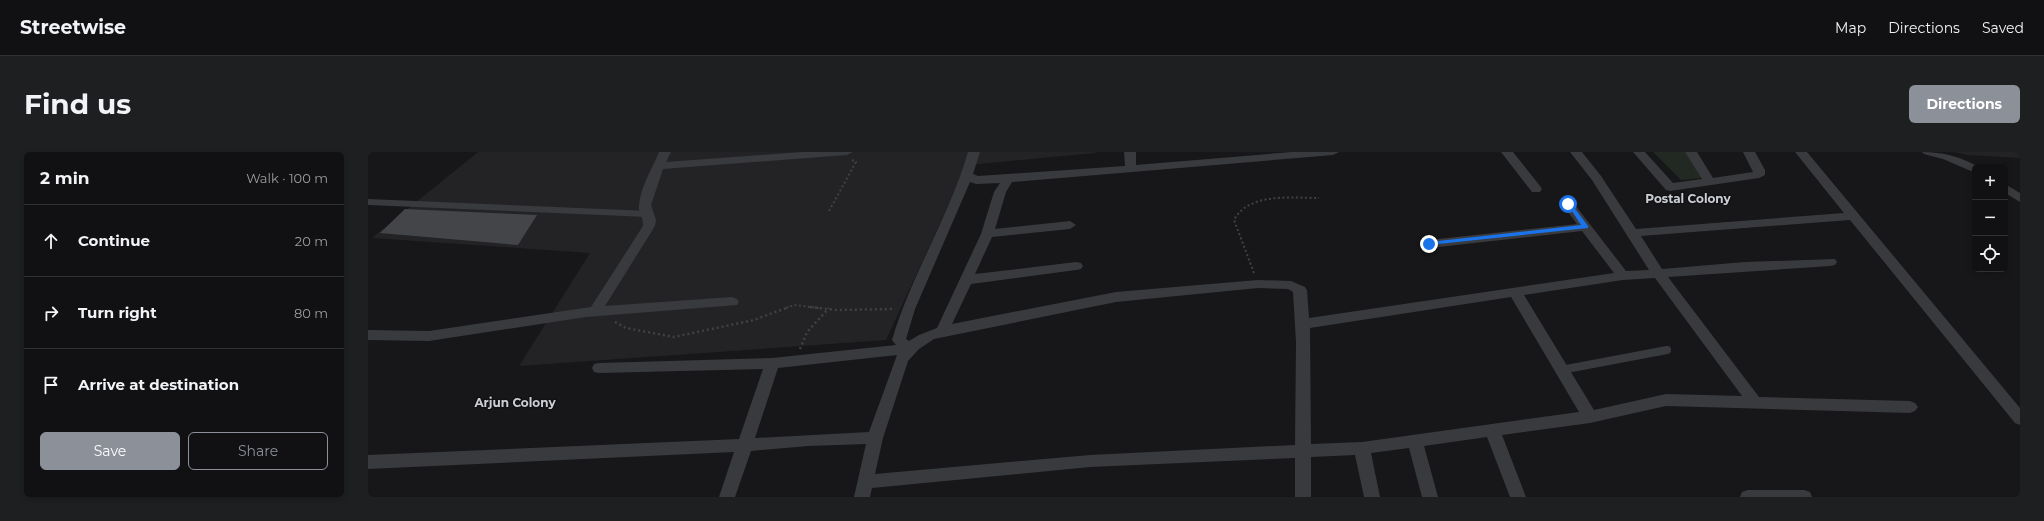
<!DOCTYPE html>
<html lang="en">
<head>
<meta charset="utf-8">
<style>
	:root { --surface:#111113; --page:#1e1f21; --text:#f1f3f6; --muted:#9c9da0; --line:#303133; --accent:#8c9099 }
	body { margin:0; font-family:Montserrat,sans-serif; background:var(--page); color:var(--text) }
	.controls { position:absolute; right:12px; top:12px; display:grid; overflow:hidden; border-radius:6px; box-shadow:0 2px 6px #0003 }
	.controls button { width:36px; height:36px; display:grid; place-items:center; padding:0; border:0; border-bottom:1px solid var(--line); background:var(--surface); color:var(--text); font:20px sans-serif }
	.stop { position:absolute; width:12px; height:12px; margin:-9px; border:3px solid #1a73e8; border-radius:50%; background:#fff }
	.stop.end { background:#1a73e8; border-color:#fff; box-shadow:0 1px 4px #0008 }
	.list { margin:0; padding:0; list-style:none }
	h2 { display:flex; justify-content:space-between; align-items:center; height:52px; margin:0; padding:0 16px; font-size:17px }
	h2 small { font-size:13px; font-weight:400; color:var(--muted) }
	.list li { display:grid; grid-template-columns:26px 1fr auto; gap:12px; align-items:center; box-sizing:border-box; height:72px; padding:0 16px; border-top:1px solid var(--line) }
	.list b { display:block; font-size:15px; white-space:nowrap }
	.list em { font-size:13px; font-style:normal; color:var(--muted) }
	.actions { display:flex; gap:8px; padding:12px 16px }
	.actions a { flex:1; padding:9px 0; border:1px solid var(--accent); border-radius:6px; text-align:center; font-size:14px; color:var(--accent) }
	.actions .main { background:var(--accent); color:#fff }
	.icon { flex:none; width:22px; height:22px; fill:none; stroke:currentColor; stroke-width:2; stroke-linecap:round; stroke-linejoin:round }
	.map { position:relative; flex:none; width:1652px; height:345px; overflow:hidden; border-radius:6px }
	header { display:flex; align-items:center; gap:24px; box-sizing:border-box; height:56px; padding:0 20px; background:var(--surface); border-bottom:1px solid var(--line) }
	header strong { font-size:19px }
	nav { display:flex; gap:22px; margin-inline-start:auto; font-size:14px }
	.intro { display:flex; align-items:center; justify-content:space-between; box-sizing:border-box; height:96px; padding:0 24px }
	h1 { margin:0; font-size:28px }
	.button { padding:10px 18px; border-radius:6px; background:var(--accent); color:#fff; font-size:14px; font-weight:700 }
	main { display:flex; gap:24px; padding:0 24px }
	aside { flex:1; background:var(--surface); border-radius:6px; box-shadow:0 2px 6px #0003 }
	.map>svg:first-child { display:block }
	.built { fill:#232326 }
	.green { fill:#222922 }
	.building { fill:#444549 }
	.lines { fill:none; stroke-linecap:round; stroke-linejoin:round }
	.path-far1 { stroke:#3f4144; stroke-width:2; stroke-dasharray:2 2.5; stroke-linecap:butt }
	.path { stroke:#3f4144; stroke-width:2.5; stroke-dasharray:2 3; stroke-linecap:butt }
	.service-far1 { stroke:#393a3e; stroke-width:6 }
	.service { stroke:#393a3e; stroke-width:8 }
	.minor { fill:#393a3e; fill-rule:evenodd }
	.route { fill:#1a73e8 }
	.labels { text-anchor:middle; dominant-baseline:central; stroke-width:3; stroke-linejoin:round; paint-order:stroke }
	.neighbourhood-label { font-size:12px; font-weight:bold; fill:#cbced4; stroke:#121214 }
</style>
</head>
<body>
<header>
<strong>Streetwise</strong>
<nav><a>Map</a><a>Directions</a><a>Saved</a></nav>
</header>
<div class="intro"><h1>Find us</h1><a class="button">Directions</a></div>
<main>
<aside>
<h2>2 min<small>Walk · 100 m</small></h2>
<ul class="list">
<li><svg class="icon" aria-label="ahead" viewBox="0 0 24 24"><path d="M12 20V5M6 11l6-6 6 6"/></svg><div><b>Continue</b></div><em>20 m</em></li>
<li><svg class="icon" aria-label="right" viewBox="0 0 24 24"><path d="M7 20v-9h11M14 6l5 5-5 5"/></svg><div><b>Turn right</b></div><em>80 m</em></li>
<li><svg class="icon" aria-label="arrive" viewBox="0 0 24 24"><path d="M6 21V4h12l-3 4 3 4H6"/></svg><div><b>Arrive at destination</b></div></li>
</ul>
<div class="actions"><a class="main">Save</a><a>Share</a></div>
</aside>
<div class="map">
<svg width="1652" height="345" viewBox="0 0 1652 345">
	<rect width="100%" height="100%" fill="#171719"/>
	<!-- built -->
	<g class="built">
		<path d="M110,0H727V1L599,13L518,188L151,214L222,101L4,86Z"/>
		<path d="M1586,0H1652V6L1599,3Z"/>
	</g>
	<!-- green -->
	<path class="green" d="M1285,0H1319L1334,26L1313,28Z"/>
	<!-- building -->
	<path class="building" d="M37,57L169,63L150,93L12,81Z"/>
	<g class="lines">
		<!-- path-far1 -->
		<g class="path-far1">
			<path d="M461,59L488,10L484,8"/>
			<path d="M886,121L866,68C881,40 924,46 951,46"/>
			<path d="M418,156L426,153L451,156"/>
		</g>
		<!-- path -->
		<g class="path">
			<path d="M442,155L469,158L527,157"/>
			<path d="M247,170L258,176L306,185L386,168L421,155"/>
			<path d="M432,197L439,180L461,156"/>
		</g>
		<!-- service-far1 -->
		<path class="service-far1" d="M0,50L280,62"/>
		<!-- service -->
		<path class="service" d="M1193,218L1299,198"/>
		<!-- minor -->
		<g class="minor">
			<path d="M291,0H303L298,10L434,0H485L479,3L295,17L283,53L288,68L287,74L237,154L364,145L369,147L371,150L369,153L218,165L61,189L0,188V178L61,179L223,155L275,74C276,66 270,61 271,53C273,34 284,17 291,0Z"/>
			<path d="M600,0H612L605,22L610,24L757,14L756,0H768V13L924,0H971L965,3L644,30L638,40L627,77L702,69L708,73L702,77L624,85L607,122L708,110L713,111L715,114L713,117L708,118L603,132L584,172L748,140L890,128L923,129L937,135L939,138L941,166L1246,121L1214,79L1061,96L1055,92L1061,88L1209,72L1194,52L1200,48L1204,49L1258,119L1281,118L1224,28L1202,0H1214L1233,24L1268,77L1476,61L1427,0H1439L1652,256V273L1647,271L1482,68L1273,84L1294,117L1377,110L1467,107L1469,110L1467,113L1462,114L1300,125L1391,245L1542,249L1547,251L1550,255L1547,259L1542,261L1298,254L1222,271L1134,283L1158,345H1142L1119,285L1056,294L1070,345H1054L1041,296L1003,301L1012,345H996L987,303L943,305V345H927V306L722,315L504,336L502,345H486L498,292L440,294L383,299L367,345H351L366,300L0,317V303L371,287L395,217L231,221L226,220L224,216L226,212L231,211L404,206L528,193L524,188C543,123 581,65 600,0ZM602,30L608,32L632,31L626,40L613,82L569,176L551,183L541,189L538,187L547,157ZM1287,126L1374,244L1298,242L1226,258L1156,143L1255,128ZM890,136L920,137L925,140L928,190L927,293L722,303L507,322L515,286L540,209L551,197L566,187L748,150ZM1143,145L1211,260L994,290L943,292L942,176ZM529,203L501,280L387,286L410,216Z"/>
			<path d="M1133,0H1145L1172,34L1174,37L1172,40H1164Z"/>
			<path d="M1265,0H1277L1305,31L1334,27L1317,0H1329L1345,26L1385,20L1375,0H1387L1397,18V23L1391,26L1302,39L1298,38Z"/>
			<path d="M1554,0C1575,0 1593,5 1611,15H1607V20L1603,19L1575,7L1556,2Z"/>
			<path d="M1637,32L1652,41V50L1637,41Z"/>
			<path d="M1380,338H1436L1442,340L1444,345H1372L1374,340Z"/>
		</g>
	</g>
	<!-- route -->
	<path class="route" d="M1198,50H1202L1220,74V76L1061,93L1058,92L1061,90L1213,73Z"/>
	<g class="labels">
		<!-- neighbourhood labels -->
		<g class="neighbourhood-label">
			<text x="1320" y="46">Postal Colony</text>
			<text x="147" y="250">Arjun Colony</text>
		</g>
	</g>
</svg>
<div class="controls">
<button>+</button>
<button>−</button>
<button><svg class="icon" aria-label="locate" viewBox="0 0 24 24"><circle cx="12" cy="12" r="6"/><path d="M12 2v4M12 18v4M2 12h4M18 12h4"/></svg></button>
</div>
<div class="stop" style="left:1200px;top:52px"></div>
<div class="stop end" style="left:1061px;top:92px"></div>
</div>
</main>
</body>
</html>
